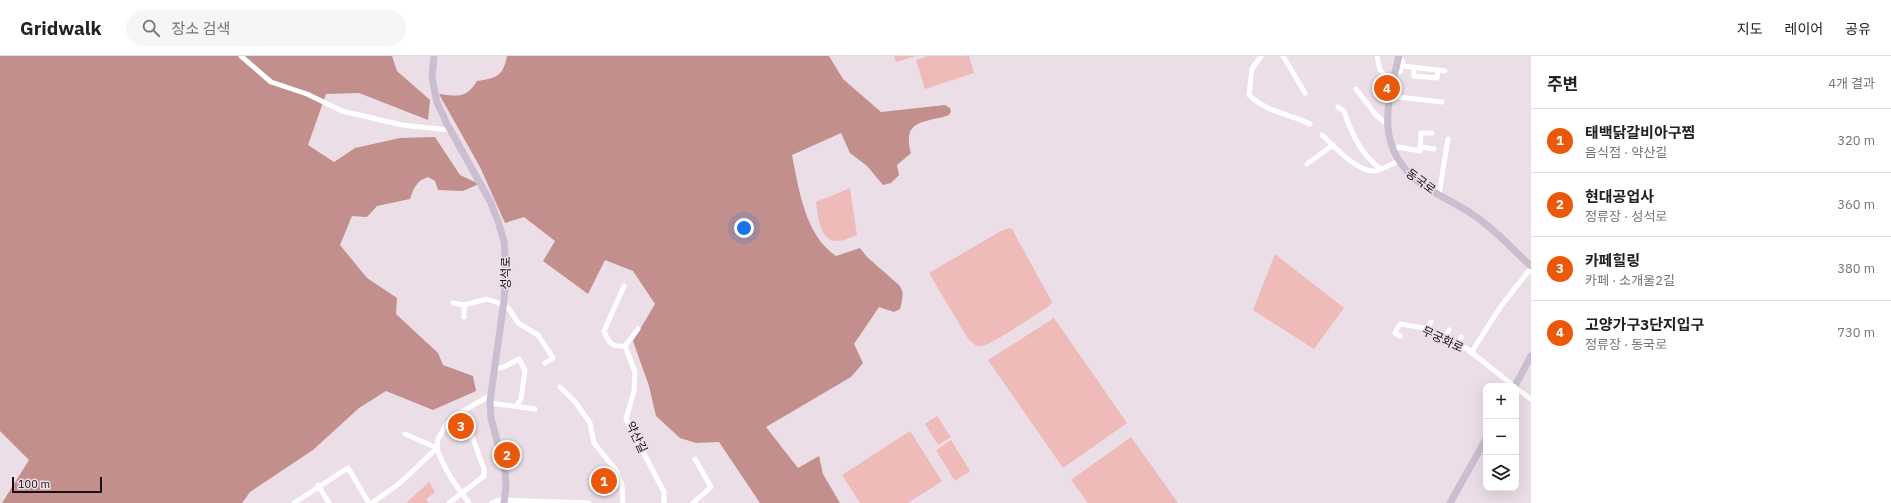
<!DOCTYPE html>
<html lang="ko">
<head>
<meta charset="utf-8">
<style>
	:root { --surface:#fff; --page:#f6f6f6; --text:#202124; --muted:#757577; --line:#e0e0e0; --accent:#ea580c }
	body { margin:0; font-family:"IBM Plex Sans","Noto Sans KR",sans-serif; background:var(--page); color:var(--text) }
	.controls { position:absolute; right:12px; bottom:12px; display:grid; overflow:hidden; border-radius:8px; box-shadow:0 4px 16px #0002 }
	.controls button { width:36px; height:36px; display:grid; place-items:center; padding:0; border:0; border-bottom:1px solid var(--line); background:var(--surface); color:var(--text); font:20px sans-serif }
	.scale { position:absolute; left:12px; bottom:10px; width:90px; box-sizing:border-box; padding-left:4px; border:2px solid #171215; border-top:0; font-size:11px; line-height:14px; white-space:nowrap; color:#171215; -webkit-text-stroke:3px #ebdee7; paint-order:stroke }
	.you { position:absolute; left:744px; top:172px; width:14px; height:14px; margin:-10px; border:3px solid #fff; border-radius:50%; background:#1a73e8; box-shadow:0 0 0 6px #1a73e833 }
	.badge { display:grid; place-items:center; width:26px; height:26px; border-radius:50%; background:var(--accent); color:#fff; font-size:13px; font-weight:700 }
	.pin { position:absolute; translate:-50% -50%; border:2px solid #fff; box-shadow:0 1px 4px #0006 }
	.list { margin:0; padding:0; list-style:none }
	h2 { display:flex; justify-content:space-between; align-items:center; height:52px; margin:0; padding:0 16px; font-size:17px }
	h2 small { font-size:13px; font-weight:400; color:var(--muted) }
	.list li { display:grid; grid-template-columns:26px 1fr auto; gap:12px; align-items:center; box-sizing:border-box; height:64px; padding:0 16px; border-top:1px solid var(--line) }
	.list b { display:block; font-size:15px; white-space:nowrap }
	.list p { margin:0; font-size:13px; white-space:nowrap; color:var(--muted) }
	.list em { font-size:13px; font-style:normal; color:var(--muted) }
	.icon { flex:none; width:22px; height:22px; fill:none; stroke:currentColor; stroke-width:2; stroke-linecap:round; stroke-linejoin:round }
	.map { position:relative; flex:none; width:1531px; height:447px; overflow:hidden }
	header { display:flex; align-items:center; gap:24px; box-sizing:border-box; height:56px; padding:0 20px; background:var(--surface); border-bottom:1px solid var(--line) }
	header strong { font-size:19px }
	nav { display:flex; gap:22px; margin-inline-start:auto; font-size:14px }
	.search { width:280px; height:36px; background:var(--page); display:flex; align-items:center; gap:10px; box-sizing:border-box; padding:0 14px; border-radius:22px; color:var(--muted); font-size:15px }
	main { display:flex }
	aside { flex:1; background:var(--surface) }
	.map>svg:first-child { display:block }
	.green { fill:#efbbb8 }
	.forest { fill:#c38f8d }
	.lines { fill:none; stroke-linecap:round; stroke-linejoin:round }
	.street { stroke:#fff; stroke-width:5 }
	.secondary { stroke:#cabed0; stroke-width:7 }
	.labels { text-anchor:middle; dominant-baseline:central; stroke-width:3; stroke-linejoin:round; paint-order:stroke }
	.street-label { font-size:12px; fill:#171215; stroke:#ebdee7 }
</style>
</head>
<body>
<header>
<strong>Gridwalk</strong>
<div class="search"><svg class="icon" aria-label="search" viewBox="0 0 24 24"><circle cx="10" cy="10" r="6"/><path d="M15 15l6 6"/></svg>장소 검색</div>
<nav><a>지도</a><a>레이어</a><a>공유</a></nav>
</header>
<main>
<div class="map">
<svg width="1531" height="447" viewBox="0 0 1531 447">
	<rect width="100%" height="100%" fill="#ebdee7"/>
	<!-- green -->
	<g class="green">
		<path d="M894,0H916L896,6Z"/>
		<path d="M928,0H969L974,17L925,33L916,4Z"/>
		<path d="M850,132L857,179C851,181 844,185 839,185C819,187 818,159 816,146Z"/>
		<path d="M1010,172L1012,173L1052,246L1049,250C1038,257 991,289 982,290C975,291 971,286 967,281L929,217L1001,175Z"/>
		<path d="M1275,198L1344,252L1314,293L1253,254Z"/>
		<path d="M1054,262L1127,367L1063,412L988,304Z"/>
		<path d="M937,360L951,381L938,389L925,368Z"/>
		<path d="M910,375L942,425L908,447H860L842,419Z"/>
		<path d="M1131,381L1178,447H1088L1071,424Z"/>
		<path d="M951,384L970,415L955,425L936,394Z"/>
		<path d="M429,426L435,436L426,443L429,447H406Z"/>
	</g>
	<!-- forest -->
	<g class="forest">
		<path d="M0,0H392L397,15L430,44L428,64L359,37L326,38L308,89L334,106L355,92L400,82L435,81L460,119L479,128L463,135L438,134L435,125L428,121C416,125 414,132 410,143L377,150L367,161L352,160L340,189L367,222L397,242L396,258L438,297L443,309L473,320L476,335L433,354L386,335L359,352L313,394L250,436L242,447H2L29,404L0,375Z"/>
		<path d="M507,0H829L843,23L881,56L945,49L950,52L951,55L949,59C927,67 901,62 911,97L897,109L899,119L891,127L883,129L867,110L850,97L841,77L792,99C799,134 805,179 836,200L860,192L867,201L899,229C905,236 902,245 900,253L894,256L879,251L854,288L863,307L851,321L766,371L798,412L819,400L823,418L840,447H760L719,386L696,387L680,382L656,360L649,330L633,285L655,248L633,215L605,204L588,238L543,205L555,185L524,161L505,167L480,111L439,38C457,40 466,43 477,25C496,22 503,21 507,0Z"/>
	</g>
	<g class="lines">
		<!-- street -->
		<g class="street">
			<path d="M241,0L271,26L307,38L342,55L402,69L450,74"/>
			<path d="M1261,0L1252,13L1249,39C1268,57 1288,57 1310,68"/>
			<path d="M1283,0L1305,37"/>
			<path d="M1377,0L1380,14L1393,26"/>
			<path d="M1402,10L1445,15"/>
			<path d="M1414,11V20L1437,22L1438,14"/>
			<path d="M1394,18L1400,16L1403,6L1399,0"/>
			<path d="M1356,33L1376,59L1388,69"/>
			<path d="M1390,40L1442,46"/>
			<path d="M1338,51L1344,55C1351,77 1361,99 1381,113"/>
			<path d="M1322,79C1334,90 1358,117 1375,115C1383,114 1391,108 1398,105"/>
			<path d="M1420,91L1434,93"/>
			<path d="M1393,94L1399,91L1420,95L1421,77H1432"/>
			<path d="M1307,108L1333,89"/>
			<path d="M1439,138L1448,83"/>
			<path d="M624,230L604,275C609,287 611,291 625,290L638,273"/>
			<path d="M453,247L464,249L487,243L504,249L510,254L518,267L538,279L553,302L545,307"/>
			<path d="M464,261V249"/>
			<path d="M1427,274L1431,266"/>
			<path d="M1400,280L1395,277L1400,268L1424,272L1447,287L1466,292L1514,330"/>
			<path d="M1443,284L1449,274"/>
			<path d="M625,290L635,316L634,335L626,363L664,436V447"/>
			<path d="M1460,290L1461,281"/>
			<path d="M1471,297L1501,250L1531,212"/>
			<path d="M495,313L504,311L519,303L525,314L521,343L516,350"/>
			<path d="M560,331L576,347L590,367L594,387L616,414L622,430L623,447"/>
			<path d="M1516,332L1531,343"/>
			<path d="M490,347L535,353"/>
			<path d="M405,378L437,392C443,412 456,430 469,447"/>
			<path d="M318,429L329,447"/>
			<path d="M294,447L348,412L369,447"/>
			<path d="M372,447L400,427L437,392L438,383L447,367L463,355L491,339"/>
			<path d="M449,447L484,420V413L463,355"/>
			<path d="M492,447L499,444L589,447"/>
			<path d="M693,447L711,431L695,403"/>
		</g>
		<!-- secondary -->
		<g class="secondary">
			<path d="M434,0L432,22L437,46L447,68L490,145L498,165L504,185L506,216L504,245L490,345L491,362L505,415L506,431L504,447"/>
			<path d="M1399,0C1387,49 1374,91 1420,127C1436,139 1456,147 1472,158C1494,172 1512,193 1531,210"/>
			<path d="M1515,330L1531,300"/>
			<path d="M1450,447L1486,383"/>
		</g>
	</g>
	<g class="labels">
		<!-- street labels -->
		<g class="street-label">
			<text transform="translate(1421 125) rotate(36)">동국로</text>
			<text transform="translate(505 217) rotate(-90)">성석로</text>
			<text transform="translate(1443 283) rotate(25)">무궁화로</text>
			<text transform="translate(637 381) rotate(64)">약산길</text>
		</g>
	</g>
</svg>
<div class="controls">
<button>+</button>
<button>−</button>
<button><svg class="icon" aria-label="layers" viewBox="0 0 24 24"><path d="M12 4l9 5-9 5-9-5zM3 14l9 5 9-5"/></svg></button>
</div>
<div class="scale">100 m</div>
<div class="you"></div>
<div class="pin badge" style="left:604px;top:425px">1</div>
<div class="pin badge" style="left:507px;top:399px">2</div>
<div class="pin badge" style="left:461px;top:370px">3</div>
<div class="pin badge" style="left:1387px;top:32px">4</div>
</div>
<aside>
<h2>주변<small>4개 결과</small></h2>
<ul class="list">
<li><span class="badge">1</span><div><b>태백닭갈비아구찜</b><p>음식점 · 약산길</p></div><em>320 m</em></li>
<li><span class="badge">2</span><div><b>현대공업사</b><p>정류장 · 성석로</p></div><em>360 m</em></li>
<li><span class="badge">3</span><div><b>카페힐링</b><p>카페 · 소개울2길</p></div><em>380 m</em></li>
<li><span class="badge">4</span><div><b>고양가구3단지입구</b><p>정류장 · 동국로</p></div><em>730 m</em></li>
</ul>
</aside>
</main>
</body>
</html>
